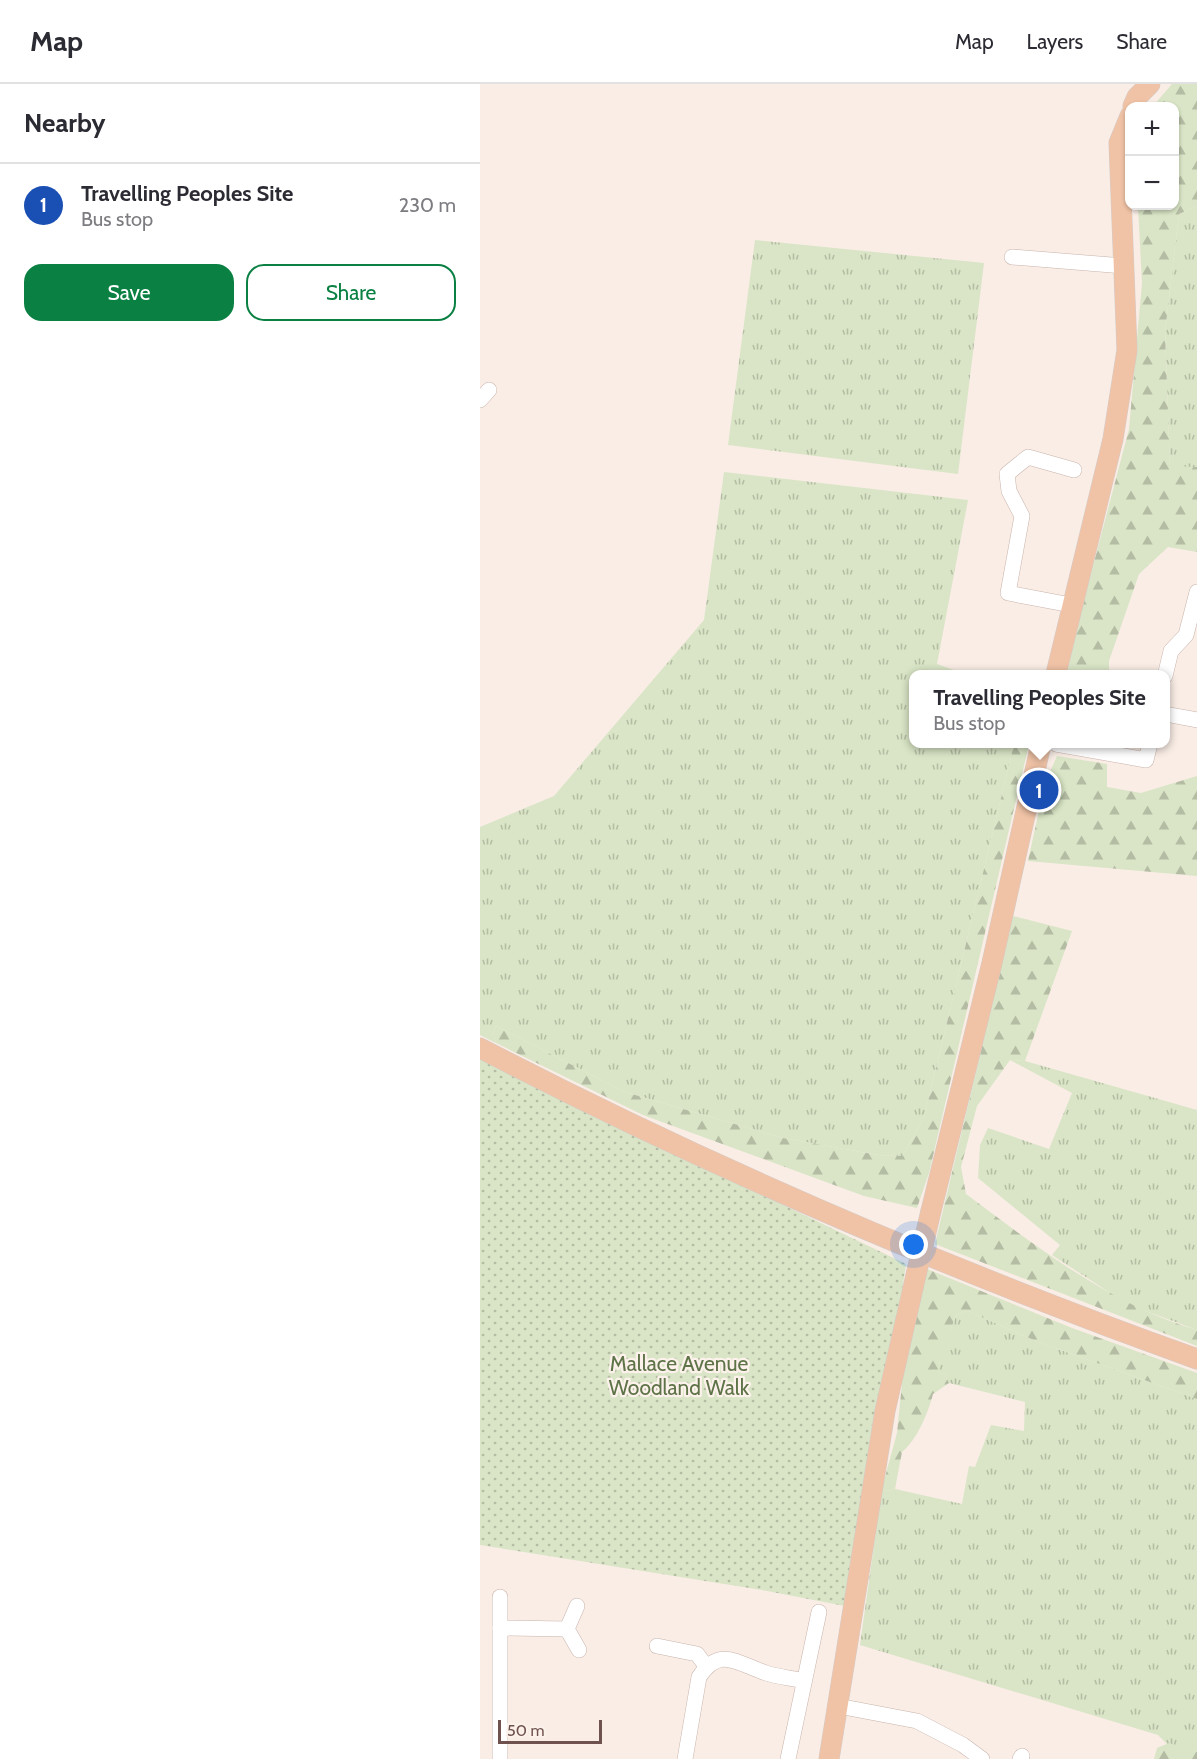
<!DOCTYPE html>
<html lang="en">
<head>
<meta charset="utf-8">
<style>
	:root { --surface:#fff; --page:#f7f7f7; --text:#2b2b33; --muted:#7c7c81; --line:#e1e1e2; --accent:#0b8043 }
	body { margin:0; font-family:Cabin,sans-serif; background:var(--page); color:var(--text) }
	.controls { position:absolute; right:18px; top:18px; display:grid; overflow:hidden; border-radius:12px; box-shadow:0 2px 4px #0004 }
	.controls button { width:54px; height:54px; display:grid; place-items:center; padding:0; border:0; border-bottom:2px solid var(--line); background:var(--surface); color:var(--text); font:30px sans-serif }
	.scale { position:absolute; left:18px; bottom:15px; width:104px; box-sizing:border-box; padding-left:6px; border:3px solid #6f524e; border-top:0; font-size:16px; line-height:21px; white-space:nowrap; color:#6f524e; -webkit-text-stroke:4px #fcf2eb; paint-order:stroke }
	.you { position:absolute; left:434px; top:1161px; width:21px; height:21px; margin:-15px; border:4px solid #fff; border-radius:50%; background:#1a73e8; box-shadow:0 0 0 9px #1a73e833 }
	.badge { display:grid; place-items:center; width:39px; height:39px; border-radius:50%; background:var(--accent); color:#fff; font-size:20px; font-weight:700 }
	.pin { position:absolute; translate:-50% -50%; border:3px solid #fff; box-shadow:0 2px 6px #0006 }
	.popup { position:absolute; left:429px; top:586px; width:261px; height:78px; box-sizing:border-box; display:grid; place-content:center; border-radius:12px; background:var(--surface); filter:drop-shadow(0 2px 4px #0005); font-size:20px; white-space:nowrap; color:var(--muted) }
	.popup b { font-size:22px; color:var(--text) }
	.popup::after { content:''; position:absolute; left:50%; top:100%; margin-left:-12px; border:12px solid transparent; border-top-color:var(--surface) }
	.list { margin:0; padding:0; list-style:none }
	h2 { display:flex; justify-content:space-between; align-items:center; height:78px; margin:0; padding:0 24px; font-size:26px }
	h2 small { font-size:20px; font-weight:400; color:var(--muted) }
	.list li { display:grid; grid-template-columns:39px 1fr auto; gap:18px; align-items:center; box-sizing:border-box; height:84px; padding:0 24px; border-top:2px solid var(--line) }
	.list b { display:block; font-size:22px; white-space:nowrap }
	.list p { margin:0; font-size:20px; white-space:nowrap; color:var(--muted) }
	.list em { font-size:20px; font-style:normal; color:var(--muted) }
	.actions { display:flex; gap:12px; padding:18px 24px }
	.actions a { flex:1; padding:14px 0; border:2px solid var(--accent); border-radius:18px; text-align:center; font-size:21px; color:var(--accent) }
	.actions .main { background:var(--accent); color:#fff }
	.map { position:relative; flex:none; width:717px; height:1675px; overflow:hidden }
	header { display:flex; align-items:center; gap:36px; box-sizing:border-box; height:84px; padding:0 30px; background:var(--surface); border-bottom:2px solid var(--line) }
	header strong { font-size:28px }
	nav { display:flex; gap:33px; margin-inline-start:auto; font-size:21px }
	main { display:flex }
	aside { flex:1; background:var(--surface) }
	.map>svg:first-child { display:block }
	.grass { fill:url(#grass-tufts) }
	.forest { fill:url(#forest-firs) }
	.park { fill:url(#park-dots) }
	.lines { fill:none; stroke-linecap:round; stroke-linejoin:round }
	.minor-casing { stroke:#c9b4ad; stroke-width:16 }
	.major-casing { stroke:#d4cbca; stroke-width:21 }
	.minor { stroke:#fff; stroke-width:15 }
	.major { stroke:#f0c3a6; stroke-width:20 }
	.major-bridge-casing { stroke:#d4cbca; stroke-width:21; stroke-linecap:butt }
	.major-bridge { stroke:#f0c3a6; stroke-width:20 }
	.labels { text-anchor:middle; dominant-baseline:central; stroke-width:4.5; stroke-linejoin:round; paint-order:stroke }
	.park-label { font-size:21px; fill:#5e7347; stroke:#fcf2eb }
</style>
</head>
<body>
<header>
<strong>Map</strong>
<nav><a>Map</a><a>Layers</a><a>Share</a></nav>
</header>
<main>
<aside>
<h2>Nearby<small></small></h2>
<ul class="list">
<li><span class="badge" style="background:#1a4fb4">1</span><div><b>Travelling Peoples Site</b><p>Bus stop</p></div><em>230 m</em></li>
</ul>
<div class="actions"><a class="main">Save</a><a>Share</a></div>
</aside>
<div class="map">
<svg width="717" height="1675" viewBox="0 0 717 1675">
	<defs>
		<pattern id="grass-tufts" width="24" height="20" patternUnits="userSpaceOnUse" patternTransform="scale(1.5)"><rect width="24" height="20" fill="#d9e5c6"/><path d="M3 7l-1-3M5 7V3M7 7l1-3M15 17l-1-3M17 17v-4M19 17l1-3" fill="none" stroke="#b4bca3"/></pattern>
		<pattern id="forest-firs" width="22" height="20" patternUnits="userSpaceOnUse" patternTransform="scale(1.5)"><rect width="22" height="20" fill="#d9e5c6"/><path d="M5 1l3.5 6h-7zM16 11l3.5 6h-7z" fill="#b4bca3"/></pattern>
		<pattern id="park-dots" width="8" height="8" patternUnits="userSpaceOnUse" patternTransform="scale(1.5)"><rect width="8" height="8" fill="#d9e5c6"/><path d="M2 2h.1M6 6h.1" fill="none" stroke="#b4bca3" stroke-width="1.8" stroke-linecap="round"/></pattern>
	</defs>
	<rect width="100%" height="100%" fill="#f9ede5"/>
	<!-- grass -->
	<g class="grass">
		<path d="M717,122V383H690L685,248L699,130Z"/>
		<path d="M275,156L504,179L478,390L248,361Z"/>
		<path d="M244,388L488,416L457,580L485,590H433V660H534L444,1034L422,1072L398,1071L303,1054L145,1008L16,942L13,948L16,959L0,951V743L74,712L224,536Z"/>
		<path d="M530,976L545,977L717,1026V1246L647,1220L572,1171L580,1161L498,1094L500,1061L508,1044L569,1065L592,1009Z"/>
		<path d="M488,1227L556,1257L717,1315V1668L687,1660L678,1651L380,1561L402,1404L407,1407L415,1405L482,1420L489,1382L495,1383L511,1341L544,1347L545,1318L469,1299L465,1291L458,1288L461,1266L477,1230Z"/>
	</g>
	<!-- forest -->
	<g class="forest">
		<path d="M692,0H717V122L699,130L685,248L690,382L717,383V468L688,463L659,490L629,577V590H587L596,547L649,345L662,199L658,122H694V22H673Z"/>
		<path d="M534,660H549L449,1089L437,1124L384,1112L163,1031L16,959L13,948L16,942L145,1008L303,1054L398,1071L422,1072L444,1034Z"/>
		<path d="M577,672L627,680V703L661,709L717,692V792L548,777L565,699Z"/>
		<path d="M533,832L592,847L545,977L530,976L497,1022L481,1083L486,1110C557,1163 631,1221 717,1246V1262L455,1160Z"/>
		<path d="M447,1185L592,1244L717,1289V1315L556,1257L488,1227L477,1230L461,1267L458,1288L465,1291L469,1299L453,1310C448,1329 437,1356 422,1368L415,1405L407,1407L402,1404L417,1349L423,1290Z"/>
		<path d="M689,1659L717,1668V1675H674L677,1664Z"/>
	</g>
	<!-- park -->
	<path class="park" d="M0,975L426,1180L375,1524L282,1506L0,1461Z"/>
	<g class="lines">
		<defs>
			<g id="minor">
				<path d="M532,173L644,182"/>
				<path d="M0,316L9,306"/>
				<path d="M591,521L528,509L542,432L529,407L527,390L548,373L594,386"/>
				<path d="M685,592L691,567L706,551L717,508"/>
				<path d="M685,630L717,636"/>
				<path d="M576,660L666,676L670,660"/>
				<path d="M20,1513V1675"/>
				<path d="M97,1522L87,1545L99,1566"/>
				<path d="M20,1544L87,1545"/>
				<path d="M177,1562L217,1570L226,1582"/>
				<path d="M358,1622L437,1637L483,1661L502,1675"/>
				<path d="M205,1675L219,1593C240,1561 258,1580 286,1589C298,1593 311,1594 324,1597"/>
				<path d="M308,1675L339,1528"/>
				<path d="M540,1675L542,1672"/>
			</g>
			<g id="major">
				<path d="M653,22L657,13L670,0"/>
				<path d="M576,590L633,355L647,266L639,59L650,32"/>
				<path d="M0,964C231,1084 472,1187 717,1275"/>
				<path d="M451,1127L512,879L561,660"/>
				<path d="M349,1675L405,1327L436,1191"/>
			</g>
		</defs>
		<!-- minor casing -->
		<use href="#minor" class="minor-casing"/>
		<!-- major casing -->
		<use href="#major" class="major-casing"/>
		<!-- minor -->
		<use href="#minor" class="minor"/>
		<!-- major -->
		<use href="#major" class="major"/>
		<defs>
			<path id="major-bridge" d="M436,1191L451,1127"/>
		</defs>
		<!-- major-bridge casing -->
		<use href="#major-bridge" class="major-bridge-casing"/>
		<!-- major-bridge -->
		<use href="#major-bridge" class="major-bridge"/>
	</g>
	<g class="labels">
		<!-- park labels -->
		<g class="park-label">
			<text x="199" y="1279">Mallace Avenue<tspan x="199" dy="24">Woodland Walk</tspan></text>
		</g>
	</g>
</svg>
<div class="controls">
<button>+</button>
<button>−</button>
</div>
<div class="scale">50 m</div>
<div class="you"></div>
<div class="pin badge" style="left:559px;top:706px;background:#1a4fb4">1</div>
<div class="popup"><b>Travelling Peoples Site</b>Bus stop</div>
</div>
</main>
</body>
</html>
